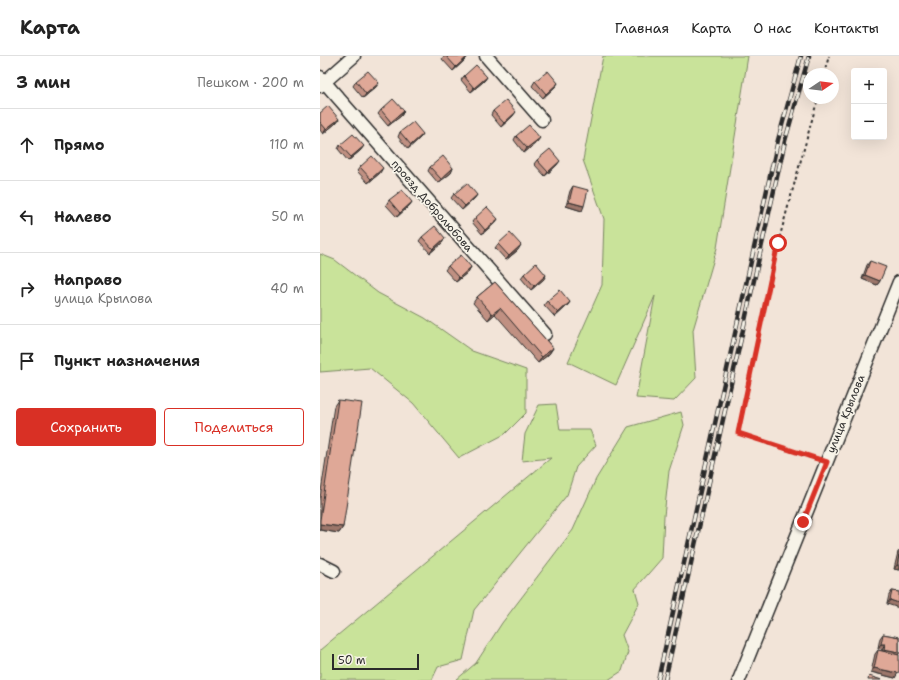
<!DOCTYPE html>
<html lang="ru">
<head>
<meta charset="utf-8">
<style>
	:root { --surface:#fff; --page:#f6f6f6; --text:#222; --muted:#767676; --line:#e0e0e0; --accent:#d93025 }
	body { margin:0; font-family:"Shantell Sans",sans-serif; background:var(--page); color:var(--text) }
	.controls { position:absolute; right:12px; top:12px; display:grid; overflow:hidden; border-radius:4px; box-shadow:0 4px 16px #0002 }
	.controls button { width:36px; height:36px; display:grid; place-items:center; padding:0; border:0; border-bottom:1px solid var(--line); background:var(--surface); color:var(--text); font:20px sans-serif }
	.compass { position:absolute; left:483px; top:12px; width:36px; height:36px; border-radius:50%; background:var(--surface); box-shadow:0 4px 16px #0002; rotate:77deg }
	.scale { position:absolute; left:12px; bottom:10px; width:87px; box-sizing:border-box; padding-left:4px; border:2px solid #2b2b2b; border-top:0; font-size:11px; line-height:14px; white-space:nowrap; color:#2b2b2b; -webkit-text-stroke:3px #f7f3e8; paint-order:stroke }
	.stop { position:absolute; width:12px; height:12px; margin:-9px; border:3px solid #d93025; border-radius:50%; background:#fff }
	.stop.end { background:#d93025; border-color:#fff; box-shadow:0 1px 4px #0008 }
	.list { margin:0; padding:0; list-style:none }
	h2 { display:flex; justify-content:space-between; align-items:center; height:52px; margin:0; padding:0 16px; font-size:17px }
	h2 small { font-size:13px; font-weight:400; color:var(--muted) }
	.list li { display:grid; grid-template-columns:26px 1fr auto; gap:12px; align-items:center; box-sizing:border-box; height:72px; padding:0 16px; border-top:1px solid var(--line) }
	.list b { display:block; font-size:15px; white-space:nowrap }
	.list p { margin:0; font-size:13px; white-space:nowrap; color:var(--muted) }
	.list em { font-size:13px; font-style:normal; color:var(--muted) }
	.actions { display:flex; gap:8px; padding:12px 16px }
	.actions a { flex:1; padding:9px 0; border:1px solid var(--accent); border-radius:4px; text-align:center; font-size:14px; color:var(--accent) }
	.actions .main { background:var(--accent); color:#fff }
	.icon { flex:none; width:22px; height:22px; fill:none; stroke:currentColor; stroke-width:2; stroke-linecap:round; stroke-linejoin:round }
	.map { position:relative; flex:none; width:579px; height:624px; overflow:hidden }
	header { display:flex; align-items:center; gap:24px; box-sizing:border-box; height:56px; padding:0 20px; background:var(--surface); border-bottom:1px solid var(--line) }
	header strong { font-size:19px }
	nav { display:flex; gap:22px; margin-inline-start:auto; font-size:14px }
	main { display:flex }
	aside { flex:1; background:var(--surface) }
	.map>svg:first-child { display:block }
	.green { fill:#c9e39a; stroke:#7a8762 }
	.lines { fill:none; stroke-linecap:round; stroke-linejoin:round }
	.minor-casing { stroke:#2b2b2b; stroke-width:15 }
	.path { stroke:#2b2b2b; stroke-width:2; stroke-dasharray:3 3; stroke-linecap:butt }
	.minor { stroke:#f7f3e8; stroke-width:12 }
	.rail-casing { stroke:#2b2b2b; stroke-width:4.5 }
	.rail { stroke:#f7f3e8; stroke-width:3; stroke-dasharray:9; stroke-linecap:butt }
	.wall { fill:#c09082; stroke:#2b2b2b }
	.shaded-wall { fill:#9c766a; stroke:#2b2b2b }
	.building { fill:#dfa897; stroke:#2b2b2b }
	.route { stroke:#d93025; stroke-width:5 }
	.labels { text-anchor:middle; dominant-baseline:central; stroke-width:3.5; stroke-linejoin:round; paint-order:stroke }
	.street-label { font-size:11px; fill:#2b2b2b; stroke:#f7f3e8 }
</style>
</head>
<body>
<header>
<strong>Карта</strong>
<nav><a>Главная</a><a>Карта</a><a>О нас</a><a>Контакты</a></nav>
</header>
<main>
<aside>
<h2>3 мин<small>Пешком · 200 m</small></h2>
<ul class="list">
<li><svg class="icon" aria-label="ahead" viewBox="0 0 24 24"><path d="M12 20V5M6 11l6-6 6 6"/></svg><div><b>Прямо</b></div><em>110 m</em></li>
<li><svg class="icon" aria-label="left" viewBox="0 0 24 24"><path d="M17 20v-9H6M10 6l-5 5 5 5"/></svg><div><b>Налево</b></div><em>50 m</em></li>
<li><svg class="icon" aria-label="right" viewBox="0 0 24 24"><path d="M7 20v-9h11M14 6l5 5-5 5"/></svg><div><b>Направо</b><p>улица Крылова</p></div><em>40 m</em></li>
<li><svg class="icon" aria-label="arrive" viewBox="0 0 24 24"><path d="M6 21V4h12l-3 4 3 4H6"/></svg><div><b>Пункт назначения</b></div></li>
</ul>
<div class="actions"><a class="main">Сохранить</a><a>Поделиться</a></div>
</aside>
<div class="map">
<svg width="579" height="624" viewBox="0 0 579 624">
	<rect width="100%" height="100%" fill="#f2e4d8"/>
	<filter id="ink" filterUnits="userSpaceOnUse"><feTurbulence type="fractalNoise" baseFrequency=".025" numOctaves="2"/><feDisplacementMap in="SourceGraphic" scale="8" xChannelSelector="R" yChannelSelector="G"/><feConvolveMatrix kernelMatrix="1 2 1 2 8 2 1 2 1" color-interpolation-filters="sRGB"/></filter>
	<g filter="url(#ink)">
		<!-- green -->
		<g class="green">
			<path d="M283,0H428L397,192L373,274L376,322L354,345L316,342L335,240L296,329L248,306L282,229L284,163L263,104Z"/>
			<path d="M0,198L15,204L58,237L105,262L152,295L206,314V357L185,378L139,402L93,347L50,312L0,316Z"/>
			<path d="M236,348L240,374H270L276,389L256,411L247,439L154,554L143,604L118,611L112,624H0V594L231,402L202,405L205,378L219,349Z"/>
			<path d="M361,356L364,369L349,415L344,460L342,502L315,533L319,547L302,579L308,596L302,615L288,624H136L156,607L182,567L253,474L276,423L308,371Z"/>
		</g>
		<g class="lines">
			<defs>
				<g id="minor">
					<path d="M166,0L222,64"/>
					<path d="M0,21L225,278"/>
					<path d="M0,30L34,0"/>
					<path d="M0,508L14,515"/>
					<path d="M419,624L579,226"/>
				</g>
			</defs>
			<!-- minor casing -->
			<use href="#minor" class="minor-casing"/>
			<!-- path -->
			<g class="path">
				<path d="M504,18L509,0"/>
				<path d="M496,403L418,377L458,187L498,42"/>
			</g>
			<!-- minor -->
			<use href="#minor" class="minor"/>
			<defs>
				<g id="rail">
					<path d="M338,624L458,84L481,0"/>
					<path d="M345,624L465,85L489,0"/>
				</g>
			</defs>
			<!-- rail casing -->
			<use href="#rail" class="rail-casing"/>
			<!-- rail -->
			<use href="#rail" class="rail"/>
		</g>
		<!-- wall -->
		<g class="wall">
			<path d="M124,0H148L145,4L133,15L122,3Z"/>
			<path d="M144,20L167,21L164,25L151,36L141,24Z"/>
			<path d="M36,25L56,31L43,42L33,30Z"/>
			<path d="M215,25L238,27L235,31L223,42L212,30Z"/>
			<path d="M61,54L84,55L81,60L68,70L58,58Z"/>
			<path d="M173,55L193,60L181,71L171,59Z"/>
			<path d="M0,57L19,63L16,67L3,78L0,74Z"/>
			<path d="M80,76L103,78L100,82L88,93L78,81Z"/>
			<path d="M196,80L217,86L204,97L194,84Z"/>
			<path d="M20,89L41,94L28,105L18,93Z"/>
			<path d="M217,104L237,109L225,120L214,108Z"/>
			<path d="M40,111L60,117L48,127L37,115Z"/>
			<path d="M110,111L133,112L131,117L118,127L108,115Z"/>
			<path d="M253,130L262,155L246,150L250,135Z"/>
			<path d="M134,138L157,139L154,143L142,154L131,142Z"/>
			<path d="M69,144L92,146L89,150L77,161L66,149Z"/>
			<path d="M155,162L178,163L175,167L162,178L152,166Z"/>
			<path d="M102,181L125,182L122,187L110,197L99,185Z"/>
			<path d="M178,188L198,194L186,204L175,192Z"/>
			<path d="M550,205L560,225L557,229L542,223L547,209Z"/>
			<path d="M128,210L151,211L148,216L136,226L125,214Z"/>
			<path d="M204,218L224,223L211,234L201,222Z"/>
			<path d="M175,226L233,292L229,298L218,307L175,258L168,264L153,247L157,241Z"/>
			<path d="M227,245L250,246L247,250L235,261L224,249Z"/>
			<path d="M18,344L23,471L19,477L0,474V442L14,350Z"/>
			<path d="M579,495V514L574,513L578,496Z"/>
			<path d="M572,535L579,536L567,548L569,539Z"/>
			<path d="M563,578L579,581V598L578,599L575,622L551,616L555,598L558,594L562,595V593L558,592L560,582Z"/>
		</g>
		<!-- shaded-wall -->
		<g class="shaded-wall">
			<path d="M148,0L145,4L133,15L136,11Z"/>
			<path d="M167,21L164,25L151,36L154,32Z"/>
			<path d="M59,27L56,31L43,42L46,38Z"/>
			<path d="M238,27L235,31L223,42L226,38Z"/>
			<path d="M84,55L81,60L68,70L71,66Z"/>
			<path d="M196,56L193,60L181,71L184,67Z"/>
			<path d="M19,63L16,67L3,78L6,73Z"/>
			<path d="M103,78L100,82L88,93L91,89Z"/>
			<path d="M220,82L217,86L204,97L207,92Z"/>
			<path d="M44,90L41,94L28,105L31,101Z"/>
			<path d="M240,105L237,109L225,120L228,116Z"/>
			<path d="M63,112L60,117L48,127L51,123Z"/>
			<path d="M133,112L131,117L118,127L121,123Z"/>
			<path d="M157,139L154,143L142,154L145,150Z"/>
			<path d="M92,146L89,150L77,161L80,157Z"/>
			<path d="M249,146L264,150L262,155L246,150Z"/>
			<path d="M178,163L175,167L162,178L165,174Z"/>
			<path d="M125,182L122,187L110,197L113,193Z"/>
			<path d="M201,189L198,194L186,204L189,200Z"/>
			<path d="M151,211L148,216L136,226L139,222Z"/>
			<path d="M226,219L224,223L211,234L214,230Z"/>
			<path d="M545,219L560,225L557,229L542,223Z"/>
			<path d="M250,246L247,250L235,261L238,257Z"/>
			<path d="M180,252L175,258L168,264L172,258Z"/>
			<path d="M233,292L229,298L218,307L222,301Z"/>
			<path d="M0,468L23,471L19,477L0,474Z"/>
			<path d="M577,509H579V514L574,513Z"/>
			<path d="M570,544L579,547V552L567,548Z"/>
			<path d="M561,588H565L562,593L558,592Z"/>
			<path d="M564,593L579,596V598L577,601L561,597Z"/>
			<path d="M554,612L578,617L575,622L551,616Z"/>
		</g>
		<!-- building -->
		<g class="building">
			<path d="M126,0H148L136,11Z"/>
			<path d="M156,9L167,21L154,32L144,20Z"/>
			<path d="M48,15L59,27L46,38L36,25Z"/>
			<path d="M228,15L238,27L226,38L215,25Z"/>
			<path d="M73,43L84,55L71,66L61,54Z"/>
			<path d="M186,44L196,56L184,67L173,55Z"/>
			<path d="M8,50L19,63L6,73L0,66V57Z"/>
			<path d="M93,66L103,78L91,89L80,76Z"/>
			<path d="M209,69L220,82L207,92L196,80Z"/>
			<path d="M33,78L44,90L31,101L20,89Z"/>
			<path d="M230,93L240,105L228,116L217,104Z"/>
			<path d="M52,100L63,112L51,123L40,111Z"/>
			<path d="M123,100L133,112L121,123L110,111Z"/>
			<path d="M147,127L157,139L145,150L134,138Z"/>
			<path d="M253,130L268,134L264,150L249,146Z"/>
			<path d="M82,134L92,146L80,157L69,144Z"/>
			<path d="M167,151L178,163L165,174L155,162Z"/>
			<path d="M115,170L125,182L113,193L102,181Z"/>
			<path d="M190,177L201,189L189,200L178,188Z"/>
			<path d="M141,199L151,211L139,222L128,210Z"/>
			<path d="M550,205L566,211L560,225L545,219Z"/>
			<path d="M216,207L226,219L214,230L204,218Z"/>
			<path d="M175,226L233,292L222,301L180,252L172,258L157,241Z"/>
			<path d="M240,234L250,246L238,257L227,245Z"/>
			<path d="M18,344L42,347L23,471L0,468V464Z"/>
			<path d="M579,499V509H577Z"/>
			<path d="M572,535L579,536V547L570,544Z"/>
			<path d="M563,578L579,581V596L564,593L565,588H561Z"/>
			<path d="M558,594L579,599V615L578,617L554,612Z"/>
			<path d="M549,620L562,624H548Z"/>
		</g>
	</g>
	<g class="lines" filter="url(#ink)">
		<!-- route -->
		<path class="route" d="M458,187L418,377L507,406L483,466"/>
	</g>
	<g class="labels">
		<!-- street labels -->
		<g class="street-label">
			<text transform="translate(112 150) rotate(49)">проезд Добролюбова</text>
			<text transform="translate(526 358) rotate(-68)">улица Крылова</text>
		</g>
	</g>
</svg>
<div class="controls">
<button>+</button>
<button>−</button>
</div>
<svg class="compass" viewBox="-18 -18 36 36"><path d="M0-13l5 13h-10z" fill="#e53935"/><path d="M0 13l5-13h-10z" fill="#767676"/></svg>
<div class="scale">50 m</div>
<div class="stop" style="left:458px;top:187px"></div>
<div class="stop end" style="left:483px;top:466px"></div>
</div>
</main>
</body>
</html>
